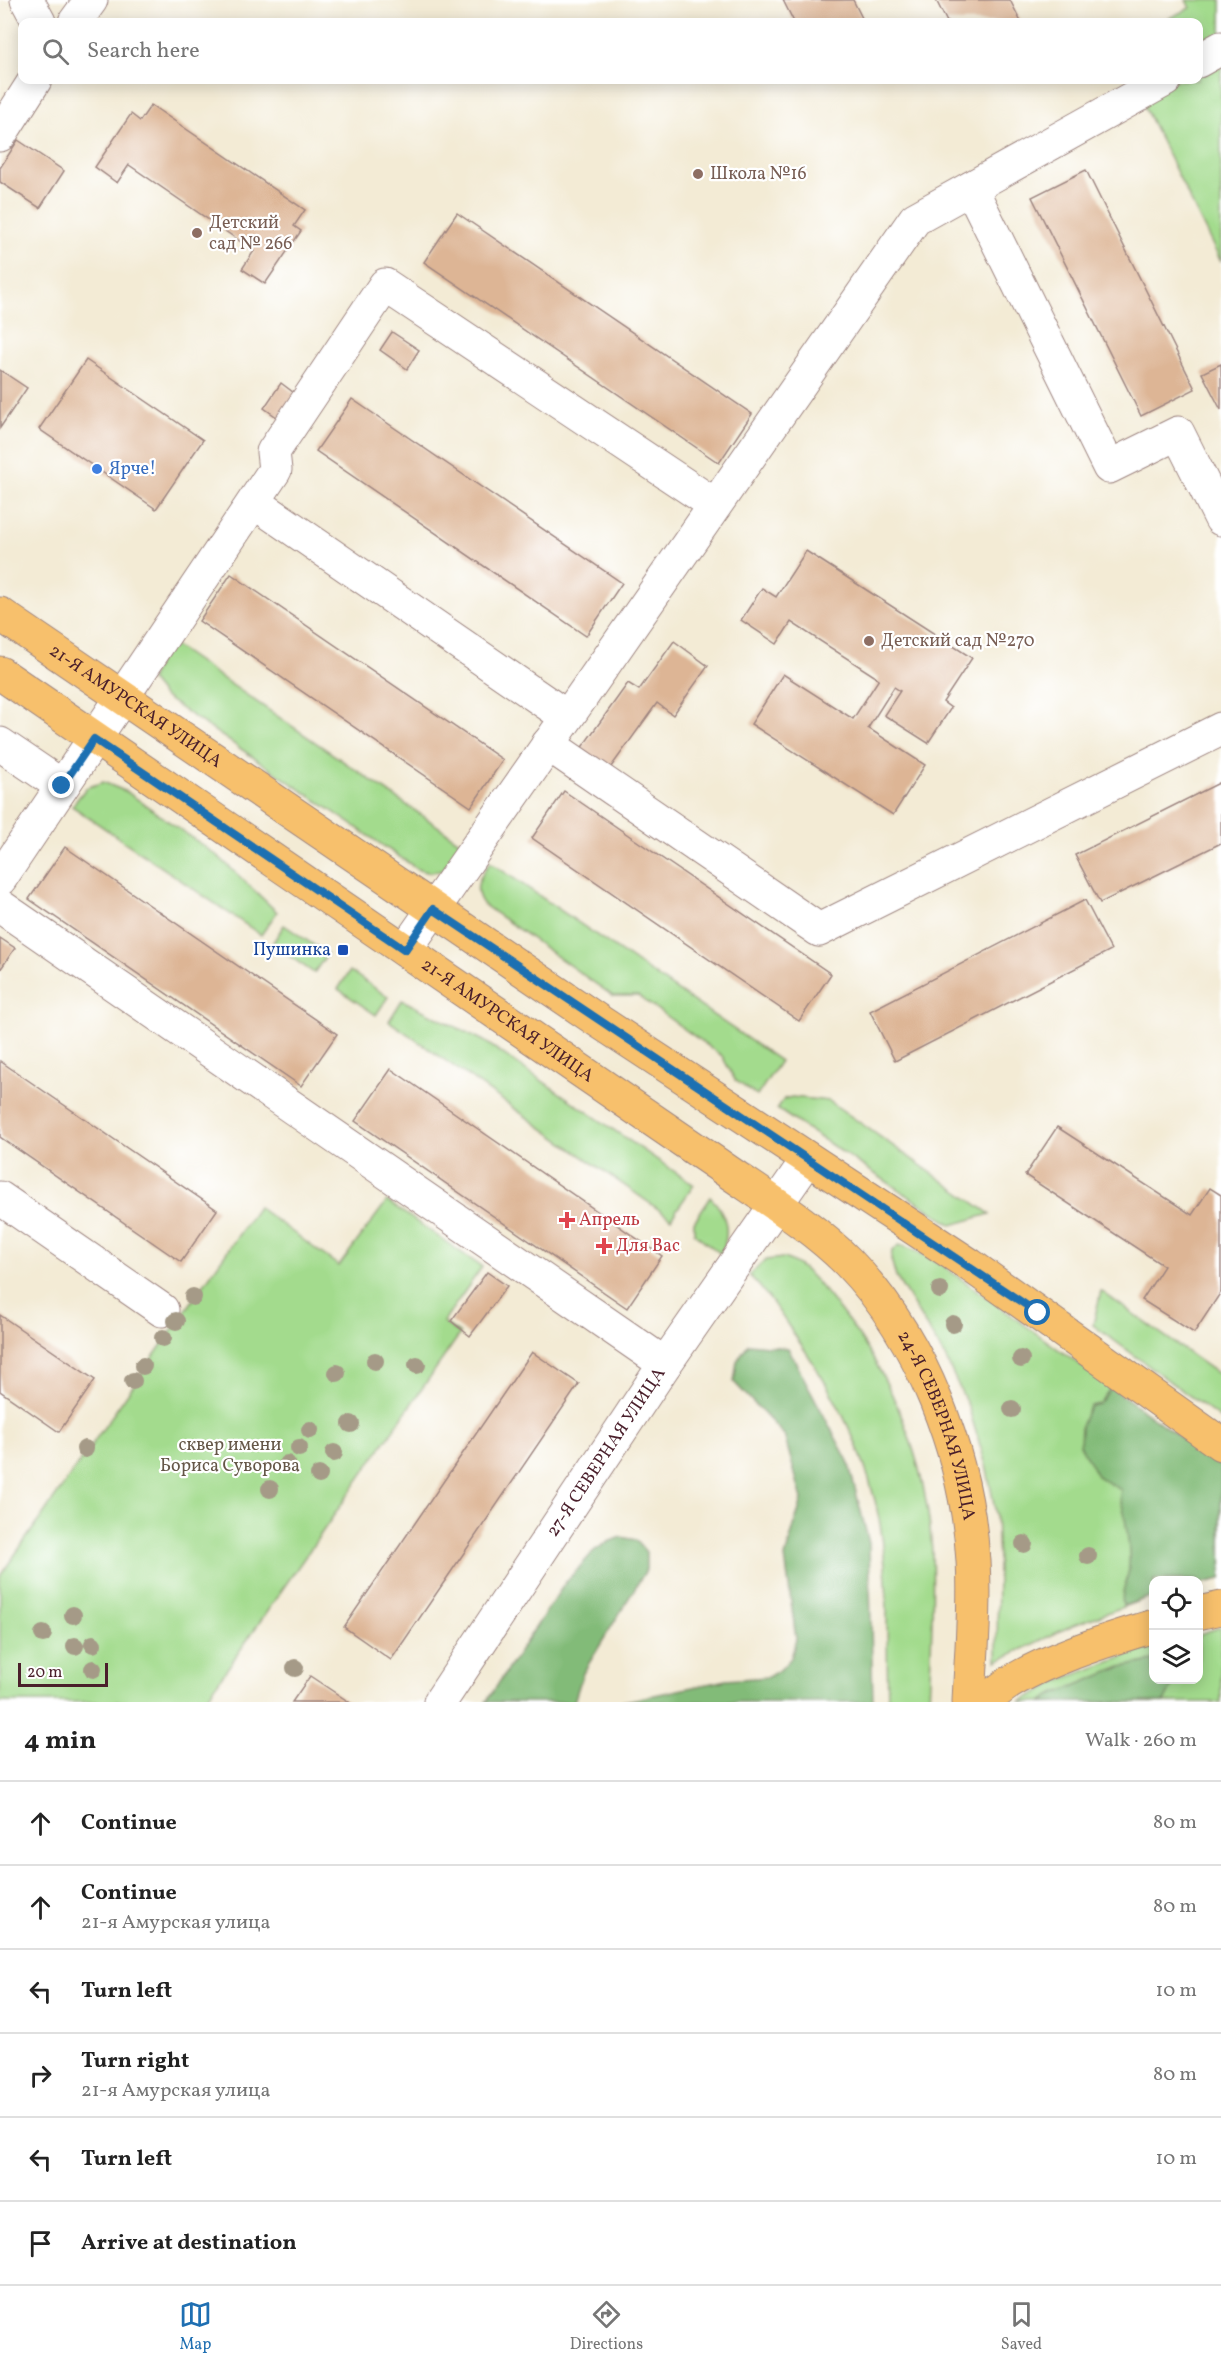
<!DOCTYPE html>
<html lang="en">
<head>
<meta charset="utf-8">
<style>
	:root { --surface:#fff; --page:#f6f6f6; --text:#222; --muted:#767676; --line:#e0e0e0; --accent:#1f6fb2 }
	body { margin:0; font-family:Vollkorn,serif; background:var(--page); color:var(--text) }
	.controls { position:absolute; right:18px; bottom:18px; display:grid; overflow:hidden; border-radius:12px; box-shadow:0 3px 15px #0003 }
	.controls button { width:54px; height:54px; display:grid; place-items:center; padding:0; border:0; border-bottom:2px solid var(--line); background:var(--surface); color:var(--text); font:30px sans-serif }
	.scale { position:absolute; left:18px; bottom:15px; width:90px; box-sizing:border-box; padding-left:6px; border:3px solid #4a1f2b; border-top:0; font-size:16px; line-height:21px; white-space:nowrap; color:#4a1f2b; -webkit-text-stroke:4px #fff; paint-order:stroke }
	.stop { position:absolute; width:18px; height:18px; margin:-14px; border:4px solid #1f6fb2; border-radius:50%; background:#fff }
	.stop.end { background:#1f6fb2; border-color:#fff; box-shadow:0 2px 6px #0008 }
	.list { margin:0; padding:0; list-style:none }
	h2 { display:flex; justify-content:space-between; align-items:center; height:78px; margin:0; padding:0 24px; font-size:26px }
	h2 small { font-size:20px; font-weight:400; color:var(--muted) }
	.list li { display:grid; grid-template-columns:39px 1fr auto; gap:18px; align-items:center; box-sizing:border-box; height:84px; padding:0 24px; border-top:2px solid var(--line) }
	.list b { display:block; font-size:22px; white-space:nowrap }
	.list p { margin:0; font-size:20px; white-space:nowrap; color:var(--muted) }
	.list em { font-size:20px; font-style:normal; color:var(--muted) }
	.icon { flex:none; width:33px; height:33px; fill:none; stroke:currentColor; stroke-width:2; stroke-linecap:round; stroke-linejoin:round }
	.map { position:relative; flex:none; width:1221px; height:1702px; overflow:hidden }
	.search { position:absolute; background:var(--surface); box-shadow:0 3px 15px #0003; left:18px; right:18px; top:18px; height:66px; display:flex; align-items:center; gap:15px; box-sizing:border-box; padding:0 21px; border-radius:12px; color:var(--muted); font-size:22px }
	.sheet { height:582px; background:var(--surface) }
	nav { display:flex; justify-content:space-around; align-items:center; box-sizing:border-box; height:84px; border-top:2px solid var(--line); background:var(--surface); font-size:16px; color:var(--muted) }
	nav a { display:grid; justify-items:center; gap:3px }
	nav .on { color:var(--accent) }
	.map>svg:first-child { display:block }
	.green { fill:#a3db8d; stroke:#767d5c; stroke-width:1.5 }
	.forest { fill:#82bb78; stroke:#666d52; stroke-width:1.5 }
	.building { fill:#ddb595 }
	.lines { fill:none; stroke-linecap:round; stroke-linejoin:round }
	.minor-casing { stroke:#9e8580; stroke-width:35 }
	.major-casing { stroke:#9e8580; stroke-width:35 }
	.minor { stroke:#fff; stroke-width:33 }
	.major { stroke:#f7c06c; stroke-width:33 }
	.tree { fill:#a59a87 }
	.route { stroke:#1f6fb2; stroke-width:8 }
	.education-dot { fill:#8d6e63; stroke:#fff; stroke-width:2 }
	.shop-dot { fill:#3f7fe0; stroke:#fff; stroke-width:2 }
	.transit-dot { fill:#1a4fb4; stroke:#fff; stroke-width:2 }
	.health-dot { fill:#e0444e; stroke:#fff; stroke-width:2 }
	.labels { text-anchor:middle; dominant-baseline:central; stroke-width:4.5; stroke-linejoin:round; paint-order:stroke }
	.education-label { font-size:18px; fill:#785e54; stroke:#fff; text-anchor:start }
	.shop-label { font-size:18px; fill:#366cbe; stroke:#fff; text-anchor:start }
	.street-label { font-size:18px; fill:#4a1f2b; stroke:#fff }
	.transit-label { font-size:18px; fill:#164399; stroke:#fff; text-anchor:end }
	.health-label { font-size:18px; fill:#be3a42; stroke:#fff; text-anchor:start }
	.park-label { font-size:18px; fill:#655748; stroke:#fff }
</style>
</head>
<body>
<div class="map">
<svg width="1221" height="1702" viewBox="0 0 1221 1702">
	<rect width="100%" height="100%" fill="#fff"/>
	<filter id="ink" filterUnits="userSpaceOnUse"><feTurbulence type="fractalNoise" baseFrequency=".0167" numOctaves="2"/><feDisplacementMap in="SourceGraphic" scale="12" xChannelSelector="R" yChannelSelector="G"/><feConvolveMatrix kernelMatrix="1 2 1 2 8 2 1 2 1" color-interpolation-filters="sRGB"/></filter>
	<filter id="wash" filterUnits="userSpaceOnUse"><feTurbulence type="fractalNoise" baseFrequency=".008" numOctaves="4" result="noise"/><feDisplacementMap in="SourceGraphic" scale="24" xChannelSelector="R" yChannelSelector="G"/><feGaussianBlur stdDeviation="1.35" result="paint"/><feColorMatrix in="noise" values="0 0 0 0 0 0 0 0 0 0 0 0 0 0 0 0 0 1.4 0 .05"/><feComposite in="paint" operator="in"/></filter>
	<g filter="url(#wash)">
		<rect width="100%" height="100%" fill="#f3ebd5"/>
		<!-- green -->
		<g class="green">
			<path d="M1186,0H1221V262L1131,80H1198V22H1161L1190,8Z"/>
			<path d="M168,641L465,845L441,871L427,872L419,870L163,696L150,680Z"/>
			<path d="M103,782L127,792L219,857L277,912L261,935L72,806L86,788Z"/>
			<path d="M490,862L780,1061L757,1096L735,1080L722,1056L638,996H613L484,905C471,889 480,877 490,862Z"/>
			<path d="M284,925L327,954L314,973L272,944Z"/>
			<path d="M350,971L388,997L376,1015L338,989Z"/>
			<path d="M402,1000L484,1041L694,1185L671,1218L389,1021Z"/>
			<path d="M792,1097L829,1101L990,1214L952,1225L777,1109L784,1099Z"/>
			<path d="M710,1197C727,1213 731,1233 721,1254L694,1233V1222Z"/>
			<path d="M387,1201L482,1267L443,1322L460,1334L204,1702H0V1576L258,1207L339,1266Z"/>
			<path d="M899,1245L912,1249L939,1263L1221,1467V1579L1199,1584L1198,1580H1154L1153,1596L1071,1626L997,1661L998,1563L996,1514L986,1465L968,1406L944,1355L896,1277L891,1259L892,1251Z"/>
			<path d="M783,1258C806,1264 824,1291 839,1309C894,1378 927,1464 932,1552C934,1602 931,1652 929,1702H888C886,1643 890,1582 880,1524C868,1455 835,1393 796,1337C781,1315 768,1294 749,1275L766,1260Z"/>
			<path d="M1101,1291L1221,1376V1419L1093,1325Z"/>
			<path d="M1221,1627V1702H1020L1063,1679L1153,1646L1154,1680H1198L1199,1634Z"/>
		</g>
		<!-- forest -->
		<g class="forest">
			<path d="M748,1344L788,1348L848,1461L869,1543L873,1702H621L726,1680L768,1677L781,1669L791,1658L796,1639L785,1557L802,1499L784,1435L734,1382L737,1361Z"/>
			<path d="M1111,1387L1221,1467V1579L1199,1584L1198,1580H1154L1153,1596L1123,1606C1120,1587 1129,1583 1129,1565C1130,1553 1126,1524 1124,1512C1122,1501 1118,1502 1121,1490L1097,1476L1080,1445L1081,1427L1087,1411L1091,1406L1099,1404Z"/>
			<path d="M621,1537L636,1540L646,1552V1570L583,1673L574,1702H486L565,1583L595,1550L608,1542Z"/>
			<path d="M1153,1661L1154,1680H1175L1164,1702H1042L1050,1696L1121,1667Z"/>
		</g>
		<g id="blocks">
			<!-- building -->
			<g class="building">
				<path d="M783,0H853L864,22H794Z"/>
				<path d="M936,0H1010L1021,22H947Z"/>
				<path d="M151,105L305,210L294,226L301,231L265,284L242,269L254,251L129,165L117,183L95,167L131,114L140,121Z"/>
				<path d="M18,140L64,171L40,208L0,182V168Z"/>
				<path d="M1086,170L1195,389L1141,416L1032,197Z"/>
				<path d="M457,213L752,414L719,463L424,262Z"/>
				<path d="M392,332L419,350L407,369L380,350Z"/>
				<path d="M86,360L203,440L156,509L39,429Z"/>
				<path d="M1221,364V410L1202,373Z"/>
				<path d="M0,370L27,388L0,428Z"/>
				<path d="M281,383L298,396L281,420L264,408Z"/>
				<path d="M352,399L622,583L586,636L316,451Z"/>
				<path d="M806,551L972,658L943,702L951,708L928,743L884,715L900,691L894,687L868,728L925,765L893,815L751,724L783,674L853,719L879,679L791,622L777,644L741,620L762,588L776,597Z"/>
				<path d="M231,574L503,760L471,807L199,621Z"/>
				<path d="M674,641L708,666L673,715L657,703L603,778L575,757L628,683L639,690Z"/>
				<path d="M1221,782V843L1100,903L1075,855Z"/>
				<path d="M564,791L831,974L799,1021L532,838Z"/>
				<path d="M65,847L337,1034L301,1086L29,899Z"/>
				<path d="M1085,900L1111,950L895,1061L870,1011Z"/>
				<path d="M0,938L15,948L0,970Z"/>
				<path d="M0,1061L217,1210L181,1262L0,1137Z"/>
				<path d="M391,1069L662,1256L627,1308L355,1121Z"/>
				<path d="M1057,1127L1192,1215L1210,1188L1221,1195V1292L1194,1333L1142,1300L1164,1266L1025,1175Z"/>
				<path d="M487,1272L507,1286L470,1336L451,1321Z"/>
				<path d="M0,1315L95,1380L59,1432L0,1391Z"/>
				<path d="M532,1352L579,1384L391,1660L344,1627Z"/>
				<path d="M310,1676L349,1702H292Z"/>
			</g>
		</g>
	</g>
	<g filter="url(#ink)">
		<use href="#blocks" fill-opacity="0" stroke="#9e8580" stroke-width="1.5"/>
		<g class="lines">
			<defs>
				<g id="minor">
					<path d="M27,0L39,22"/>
					<path d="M75,22L91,0"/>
					<path d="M1198,61L1221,48"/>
					<path d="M0,135L35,80"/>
					<path d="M971,188L1109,467L1178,433L1221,519"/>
					<path d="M254,502L567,717"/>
					<path d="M0,744L62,786"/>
					<path d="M548,744L819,930L1221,729"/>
					<path d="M0,879L275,470L273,452L385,285L715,505"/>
					<path d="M0,906L665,1364"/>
					<path d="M405,950L915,219L1165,80"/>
					<path d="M0,1198L162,1310"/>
					<path id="s1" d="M440,1702L665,1364L808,1159"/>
				</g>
				<g id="major">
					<path id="s2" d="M0,614L597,1020L970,1265L1221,1444"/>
					<path id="s3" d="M0,673L717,1164C761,1195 810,1224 848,1262C922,1338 967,1456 973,1561C976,1608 971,1655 969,1702"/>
					<path d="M1198,1613L1221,1608"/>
					<path d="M987,1702C1011,1669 1113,1638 1154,1626"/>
				</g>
			</defs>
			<!-- minor casing -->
			<use href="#minor" class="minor-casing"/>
			<!-- major casing -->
			<use href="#major" class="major-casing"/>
			<!-- minor -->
			<use href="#minor" class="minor"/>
			<!-- major -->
			<use href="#major" class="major"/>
		</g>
		<!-- trees -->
		<g class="tree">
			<circle cx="940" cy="1290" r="9"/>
			<circle cx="193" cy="1297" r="9"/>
			<circle cx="176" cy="1321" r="9"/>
			<circle cx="953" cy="1324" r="9"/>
			<circle cx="163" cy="1338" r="9"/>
			<circle cx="1021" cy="1359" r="9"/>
			<circle cx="375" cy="1361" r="9"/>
			<circle cx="417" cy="1365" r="9"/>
			<circle cx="143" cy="1366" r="9"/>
			<circle cx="337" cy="1373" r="9"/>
			<circle cx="133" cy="1381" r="9"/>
			<circle cx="1012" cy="1409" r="9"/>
			<circle cx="351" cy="1424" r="9"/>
			<circle cx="310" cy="1430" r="9"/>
			<circle cx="299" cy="1448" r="9"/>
			<circle cx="85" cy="1449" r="9"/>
			<circle cx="334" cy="1453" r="9"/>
			<circle cx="287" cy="1464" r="9"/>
			<circle cx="319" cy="1475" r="9"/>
			<circle cx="270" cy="1489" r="9"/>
			<circle cx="1024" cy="1544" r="9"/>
			<circle cx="1088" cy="1556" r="9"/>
			<circle cx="73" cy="1615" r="9"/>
			<circle cx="43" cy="1634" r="9"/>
			<circle cx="93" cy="1644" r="9"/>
			<circle cx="75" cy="1646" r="9"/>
			<circle cx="295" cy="1668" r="9"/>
			<circle cx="93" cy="1669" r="9"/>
		</g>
	</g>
	<g class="lines" filter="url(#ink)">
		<!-- route -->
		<path class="route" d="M62,786L94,739L405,950L433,909L1038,1313"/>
	</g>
	<!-- markers -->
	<g class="education-dot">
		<circle cx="698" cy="174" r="6"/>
		<circle cx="197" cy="233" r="6"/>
		<circle cx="869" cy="641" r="6"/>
	</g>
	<circle class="shop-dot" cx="97" cy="469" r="6"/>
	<rect class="transit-dot" x="337" y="944" width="12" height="12" rx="3"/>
	<g class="health-dot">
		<path d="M564 1211h6v6h6v6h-6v6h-6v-6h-6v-6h6z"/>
		<path d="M601 1237h6v6h6v6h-6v6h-6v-6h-6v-6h6z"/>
	</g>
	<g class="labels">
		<!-- education labels -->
		<g class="education-label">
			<text x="710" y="174">Школа №16</text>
			<text x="209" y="223">Детский<tspan x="209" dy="21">сад № 266</tspan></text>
			<text x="881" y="641">Детский сад №270</text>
		</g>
		<!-- shop labels -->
		<g class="shop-label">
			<text x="109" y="469">Ярче!</text>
		</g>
		<!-- street labels -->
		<g class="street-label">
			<text stroke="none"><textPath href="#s2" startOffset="164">21-Я АМУРСКАЯ УЛИЦА</textPath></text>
			<text stroke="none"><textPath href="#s3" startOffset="615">21-Я АМУРСКАЯ УЛИЦА</textPath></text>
			<text stroke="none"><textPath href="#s3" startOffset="1222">24-Я СЕВЕРНАЯ УЛИЦА</textPath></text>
			<text stroke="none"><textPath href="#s1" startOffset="300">27-Я СЕВЕРНАЯ УЛИЦА</textPath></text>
		</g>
		<!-- transit labels -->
		<g class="transit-label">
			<text x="331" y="950">Пушинка</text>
		</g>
		<!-- health labels -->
		<g class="health-label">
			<text x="579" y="1220">Апрель</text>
			<text x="616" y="1246">Для Вас</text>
		</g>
		<!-- park labels -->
		<g class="park-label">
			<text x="230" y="1445">сквер имени<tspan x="230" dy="21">Бориса Суворова</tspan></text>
		</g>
	</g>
</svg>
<div class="controls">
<button><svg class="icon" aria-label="locate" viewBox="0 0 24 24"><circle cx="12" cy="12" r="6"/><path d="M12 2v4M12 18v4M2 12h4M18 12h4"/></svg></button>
<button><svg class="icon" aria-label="layers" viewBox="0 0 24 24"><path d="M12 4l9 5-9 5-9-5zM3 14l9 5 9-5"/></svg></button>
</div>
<div class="scale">20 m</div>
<div class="stop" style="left:1038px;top:1313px"></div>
<div class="stop end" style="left:62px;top:786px"></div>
<div class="search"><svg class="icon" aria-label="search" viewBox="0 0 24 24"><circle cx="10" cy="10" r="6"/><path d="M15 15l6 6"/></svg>Search here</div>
</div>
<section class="sheet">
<h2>4 min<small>Walk · 260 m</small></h2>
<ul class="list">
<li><svg class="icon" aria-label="ahead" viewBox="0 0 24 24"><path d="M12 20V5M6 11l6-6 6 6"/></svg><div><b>Continue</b></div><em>80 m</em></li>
<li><svg class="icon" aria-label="ahead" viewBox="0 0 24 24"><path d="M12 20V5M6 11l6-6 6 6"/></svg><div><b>Continue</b><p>21-я Амурская улица</p></div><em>80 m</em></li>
<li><svg class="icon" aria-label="left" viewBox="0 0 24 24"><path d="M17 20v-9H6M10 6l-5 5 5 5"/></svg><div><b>Turn left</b></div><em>10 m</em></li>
<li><svg class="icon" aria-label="right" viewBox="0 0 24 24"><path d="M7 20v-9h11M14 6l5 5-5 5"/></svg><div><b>Turn right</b><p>21-я Амурская улица</p></div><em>80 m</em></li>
<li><svg class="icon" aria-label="left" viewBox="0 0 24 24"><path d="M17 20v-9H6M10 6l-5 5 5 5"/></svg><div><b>Turn left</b></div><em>10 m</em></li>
<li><svg class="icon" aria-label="arrive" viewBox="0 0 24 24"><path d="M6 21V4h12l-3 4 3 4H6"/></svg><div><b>Arrive at destination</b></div></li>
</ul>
</section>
<nav>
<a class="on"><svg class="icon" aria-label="map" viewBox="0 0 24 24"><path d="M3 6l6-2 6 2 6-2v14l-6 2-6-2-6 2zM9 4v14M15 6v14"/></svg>Map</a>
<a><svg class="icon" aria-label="directions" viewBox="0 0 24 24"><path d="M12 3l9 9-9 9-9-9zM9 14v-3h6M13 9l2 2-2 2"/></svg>Directions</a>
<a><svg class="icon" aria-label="saved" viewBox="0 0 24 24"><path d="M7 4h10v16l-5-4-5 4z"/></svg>Saved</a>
</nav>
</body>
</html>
